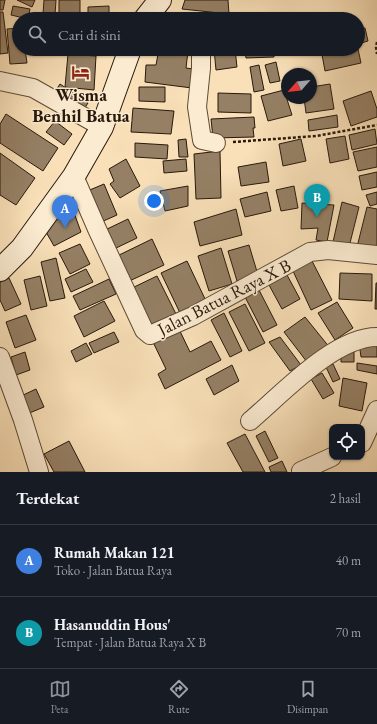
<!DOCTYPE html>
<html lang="id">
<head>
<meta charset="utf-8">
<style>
	:root { --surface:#171b24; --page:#242831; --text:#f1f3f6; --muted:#9ea1a6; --line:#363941; --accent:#8c9099 }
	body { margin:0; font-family:"EB Garamond",serif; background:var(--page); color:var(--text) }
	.controls { position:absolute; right:12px; bottom:12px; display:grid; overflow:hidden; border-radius:8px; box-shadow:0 1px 3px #0004 }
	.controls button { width:36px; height:36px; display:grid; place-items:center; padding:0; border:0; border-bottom:1px solid var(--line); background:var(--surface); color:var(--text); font:20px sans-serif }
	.compass { position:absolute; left:281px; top:68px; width:36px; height:36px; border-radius:50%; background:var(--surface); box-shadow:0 1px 3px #0004; rotate:243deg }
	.you { position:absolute; left:154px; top:201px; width:14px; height:14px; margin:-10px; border:3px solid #fff; border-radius:50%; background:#1a73e8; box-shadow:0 0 0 6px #1a73e833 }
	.badge { display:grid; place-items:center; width:26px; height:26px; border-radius:50%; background:var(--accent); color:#fff; font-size:13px; font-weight:700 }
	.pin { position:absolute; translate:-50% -33px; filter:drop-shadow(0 1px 2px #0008) }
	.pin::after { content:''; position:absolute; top:21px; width:14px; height:12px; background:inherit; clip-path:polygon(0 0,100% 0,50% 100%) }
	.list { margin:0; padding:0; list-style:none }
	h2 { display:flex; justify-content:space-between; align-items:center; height:52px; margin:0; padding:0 16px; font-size:17px }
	h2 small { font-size:13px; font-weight:400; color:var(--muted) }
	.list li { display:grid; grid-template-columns:26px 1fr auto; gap:12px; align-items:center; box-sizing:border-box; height:72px; padding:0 16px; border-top:1px solid var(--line) }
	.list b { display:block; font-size:15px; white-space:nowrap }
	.list p { margin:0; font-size:13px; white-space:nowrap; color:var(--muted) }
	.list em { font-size:13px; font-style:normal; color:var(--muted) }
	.icon { flex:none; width:22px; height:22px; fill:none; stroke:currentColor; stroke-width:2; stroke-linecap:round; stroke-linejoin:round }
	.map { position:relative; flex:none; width:377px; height:472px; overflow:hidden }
	.search { position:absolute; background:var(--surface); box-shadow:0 1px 3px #0004; left:12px; right:12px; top:12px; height:44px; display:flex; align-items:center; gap:10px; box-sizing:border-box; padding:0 14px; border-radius:22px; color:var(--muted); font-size:15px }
	.sheet { height:196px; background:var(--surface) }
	nav { display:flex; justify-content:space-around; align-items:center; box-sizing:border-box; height:56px; border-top:1px solid var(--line); background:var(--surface); font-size:11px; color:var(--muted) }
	nav a { display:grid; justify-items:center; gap:2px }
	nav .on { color:var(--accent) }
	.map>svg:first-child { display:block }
	.building { fill:#958065; stroke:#28190c }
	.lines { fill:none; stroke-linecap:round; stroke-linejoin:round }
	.street-casing { stroke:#5c4b37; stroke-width:20 }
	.secondary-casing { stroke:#28190c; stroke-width:24 }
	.path { stroke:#28190c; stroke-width:2.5; stroke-dasharray:3 2; stroke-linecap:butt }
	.street { stroke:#fbebd1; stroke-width:18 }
	.secondary { stroke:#fbebd1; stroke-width:22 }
	.labels { text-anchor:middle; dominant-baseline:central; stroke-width:3; stroke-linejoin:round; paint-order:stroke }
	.poi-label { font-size:18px; font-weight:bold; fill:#28190c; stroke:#fbebd1 }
	.street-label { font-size:18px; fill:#28190c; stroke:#fbebd1 }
</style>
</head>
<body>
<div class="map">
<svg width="377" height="472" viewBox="0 0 377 472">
	<rect width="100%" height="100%" fill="#f9e0b8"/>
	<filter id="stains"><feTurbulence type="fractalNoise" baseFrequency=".005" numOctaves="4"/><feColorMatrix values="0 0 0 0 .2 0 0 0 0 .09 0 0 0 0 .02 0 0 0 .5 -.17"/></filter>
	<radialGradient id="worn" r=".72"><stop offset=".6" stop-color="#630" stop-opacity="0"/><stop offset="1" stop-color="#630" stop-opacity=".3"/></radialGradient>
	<!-- building -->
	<g class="building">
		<path d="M0,0H5L3,10H0Z"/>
		<path d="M17,0H35L32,7Z"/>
		<path d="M44,0H56L55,15L43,14Z"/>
		<rect x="59" y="0" width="21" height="18"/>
		<path d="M185,0H228L229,14L182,9Z"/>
		<path d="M13,6L30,9L28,19L11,15Z"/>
		<path d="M109,6V19H88V7Z"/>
		<path d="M0,12H3L8,53L0,54Z"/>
		<path d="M19,28V49H25L27,63L10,64L7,29Z"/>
		<path d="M358,28H365L368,41L358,44Z"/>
		<path d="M58,49H84V51L58,52Z"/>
		<path d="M159,49L188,51L186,68L193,69L192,88L145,82L146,65H156Z"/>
		<path d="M214,49H235L237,67L216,70Z"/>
		<path d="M245,49H274V57L246,58Z"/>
		<path d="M321,49H333L334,54L358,49L361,63L325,71Z"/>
		<path d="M68,54L96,56L94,90L65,87Z"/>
		<path d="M276,62L280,81L270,83L265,65Z"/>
		<path d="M259,65L264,90L254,92L250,67Z"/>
		<path d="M60,84L88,103L82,112L54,93Z"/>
		<path d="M330,84L334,109L306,113L304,98H311V87Z"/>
		<path d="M139,87H165V102L139,101Z"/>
		<path d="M284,90L292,115L268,121L261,96Z"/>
		<path d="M371,91L377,109V117L351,126L343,101Z"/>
		<path d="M218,93L251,94V113L218,112Z"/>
		<path d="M133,108L174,111L171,134L131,132Z"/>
		<path d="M6,114L58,148L43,171L0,143V124Z"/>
		<path d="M337,115L338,127L309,131L308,120Z"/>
		<path d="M254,117L255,128H253L254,137L213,138L211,119Z"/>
		<path d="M55,121L72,134L64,145L46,132Z"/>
		<path d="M375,129L377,144L352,150L349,135Z"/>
		<path d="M345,136L349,159L330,163L326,139Z"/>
		<path d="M186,139L188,157H179L178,140Z"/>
		<path d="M301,139L306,161L283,166L279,144Z"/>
		<path d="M135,143L168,145L167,159L135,157Z"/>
		<path d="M377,147V167L358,171L353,152Z"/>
		<path d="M220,151L221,198L196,199L194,154Z"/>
		<path d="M0,153L35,178L16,205L0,195Z"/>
		<path d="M126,159L140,186L120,198L110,184L114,181L109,169Z"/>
		<path d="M186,159L187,171L164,173L163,161Z"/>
		<path d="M266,162L269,182L241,186L238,167Z"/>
		<path d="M377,172V187L362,190L359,176Z"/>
		<path d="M104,184L117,215L99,223L85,192Z"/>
		<path d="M188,186V206L165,211L160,191Z"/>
		<path d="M294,186L298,208L281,211L276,190Z"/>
		<path d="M267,192L271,211L245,217L240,199Z"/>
		<path d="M377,192V204L370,206L366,195Z"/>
		<path d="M342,202L359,207L349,247L333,242Z"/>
		<path d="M302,203L334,205L327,242L316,240L318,228L301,229Z"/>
		<path d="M64,206L73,210L81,232L54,246L46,232Z"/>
		<path d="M367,207L377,209V251L357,247Z"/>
		<path d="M236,209L242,235L200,246L194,222Z"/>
		<path d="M128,219L137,238L114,249L105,230Z"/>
		<path d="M152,239L164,265L125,283L113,258Z"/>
		<path d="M80,244L90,264L70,274L59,253Z"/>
		<path d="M249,245L258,275L237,281L228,251Z"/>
		<path d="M221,248L232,284L209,291L198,256Z"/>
		<path d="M56,258L65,298L50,301L41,262Z"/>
		<path d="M187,261L206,301L180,313L161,273Z"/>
		<path d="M312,261L332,300L311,310L293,271Z"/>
		<path d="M86,269L93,282L71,292L65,279Z"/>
		<path d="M340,273L372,274V301L339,299Z"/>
		<path d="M287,275L300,299L282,309L269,285Z"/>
		<path d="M40,276L47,306L31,310L24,280Z"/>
		<path d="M157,276L176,314L149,326L130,289Z"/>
		<path d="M9,278L21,304L5,311L0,300V282Z"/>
		<path d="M109,279L116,294L80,310L73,296Z"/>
		<path d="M376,283H377V309H375Z"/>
		<path d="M259,290L277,325L263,332L245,297Z"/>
		<path d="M104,301L115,321L84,337L74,316Z"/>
		<path d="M337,302L353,328L335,340L318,313Z"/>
		<path d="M245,304L265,343L249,351L229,312Z"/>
		<path d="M224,313L242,351L230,357L211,320Z"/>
		<path d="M26,315L36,340L15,348L6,322Z"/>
		<path d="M305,317L330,348L307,362L284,332Z"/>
		<path d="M178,327L190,352L211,341L221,360L165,389L158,374L166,369L152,340Z"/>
		<path d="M114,332L119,342L94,353L89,343Z"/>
		<path d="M280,337L301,365L290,371L269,342Z"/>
		<path d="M86,343L92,354L76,362L71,351Z"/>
		<path d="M359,343H377V357H361Z"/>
		<path d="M354,347V362H341V348Z"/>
		<path d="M25,352L30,370L16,375L11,357Z"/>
		<path d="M357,363L377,366V374L357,370Z"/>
		<path d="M333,364L340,379L333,382L326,367Z"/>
		<path d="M232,365L239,381L214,395L206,379Z"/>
		<path d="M322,373L334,393L323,399L311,379Z"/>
		<path d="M343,378L367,383L362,411L339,406Z"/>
		<path d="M36,389L44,407L27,414L19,397Z"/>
		<path d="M265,431L278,458L269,462L256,436Z"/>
		<path d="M245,434L265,472H243L227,443Z"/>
		<path d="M69,441L85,472H54L44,454Z"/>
		<path d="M282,461L287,472H271L269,467Z"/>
	</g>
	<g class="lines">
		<defs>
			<g id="street">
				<path d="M201,49V68L197,107L202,140L216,143"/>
				<path d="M0,81L33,88L102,127"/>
				<path d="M74,176L97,229L144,330L150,335L193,316L310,252L328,250L377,255"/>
				<path d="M0,357L23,420L39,472"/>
				<path d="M250,421C282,394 334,337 377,337"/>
				<path d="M362,443L377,410"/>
				<path d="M301,471L332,457"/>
			</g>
			<g id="secondary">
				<path d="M145,19L160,0"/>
				<path d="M0,270L22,248L74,176L102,127L130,49"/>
			</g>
		</defs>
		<!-- street casing -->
		<use href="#street" class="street-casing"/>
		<!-- secondary casing -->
		<use href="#secondary" class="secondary-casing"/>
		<!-- path -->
		<g class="path">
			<path d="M377,42L376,47L377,54"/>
			<path d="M233,142L316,136L377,125"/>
		</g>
		<!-- street -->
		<use href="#street" class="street"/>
		<!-- secondary -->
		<use href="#secondary" class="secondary"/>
	</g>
	<!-- icons -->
	<defs>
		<symbol id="hotel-bare" viewBox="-9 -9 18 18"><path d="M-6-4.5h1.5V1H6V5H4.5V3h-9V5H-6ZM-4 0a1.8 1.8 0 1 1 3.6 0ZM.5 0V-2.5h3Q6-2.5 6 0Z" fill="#8f2418" stroke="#fbebd1" stroke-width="2.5" paint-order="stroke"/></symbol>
	</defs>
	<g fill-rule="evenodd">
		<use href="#hotel-bare" x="68" y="60" width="25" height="25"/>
	</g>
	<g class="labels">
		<!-- poi labels -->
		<g class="poi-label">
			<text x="81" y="94">Wisma<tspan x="81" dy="21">Benhil Batua</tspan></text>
		</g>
		<!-- street labels -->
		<g class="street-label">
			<text transform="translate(224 297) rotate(-27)">Jalan Batua Raya X B</text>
		</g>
	</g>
	<rect width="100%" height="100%" filter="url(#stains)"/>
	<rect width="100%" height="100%" fill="url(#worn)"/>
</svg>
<div class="controls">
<button><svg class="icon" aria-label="locate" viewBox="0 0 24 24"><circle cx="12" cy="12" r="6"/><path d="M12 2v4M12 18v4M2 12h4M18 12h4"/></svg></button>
</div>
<svg class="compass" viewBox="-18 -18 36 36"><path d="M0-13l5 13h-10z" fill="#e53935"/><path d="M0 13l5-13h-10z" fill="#9ea1a6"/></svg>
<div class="you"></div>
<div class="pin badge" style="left:65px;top:228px;background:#3f7fe0">A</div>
<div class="pin badge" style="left:317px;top:217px;background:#0f9aa8">B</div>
<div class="search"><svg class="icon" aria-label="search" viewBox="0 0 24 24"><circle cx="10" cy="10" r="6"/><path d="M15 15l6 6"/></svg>Cari di sini</div>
</div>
<section class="sheet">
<h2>Terdekat<small>2 hasil</small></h2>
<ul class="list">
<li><span class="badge" style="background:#3f7fe0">A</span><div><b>Rumah Makan 121</b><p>Toko · Jalan Batua Raya</p></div><em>40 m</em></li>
<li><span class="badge" style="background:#0f9aa8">B</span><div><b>Hasanuddin Hous'</b><p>Tempat · Jalan Batua Raya X B</p></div><em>70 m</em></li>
</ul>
</section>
<nav>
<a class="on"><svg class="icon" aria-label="map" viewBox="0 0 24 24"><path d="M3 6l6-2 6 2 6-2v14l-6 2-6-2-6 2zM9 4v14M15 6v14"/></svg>Peta</a>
<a><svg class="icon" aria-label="directions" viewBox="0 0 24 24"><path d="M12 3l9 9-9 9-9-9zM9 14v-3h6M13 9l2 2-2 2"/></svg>Rute</a>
<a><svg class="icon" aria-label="saved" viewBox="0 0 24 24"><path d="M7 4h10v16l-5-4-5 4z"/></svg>Disimpan</a>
</nav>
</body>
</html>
